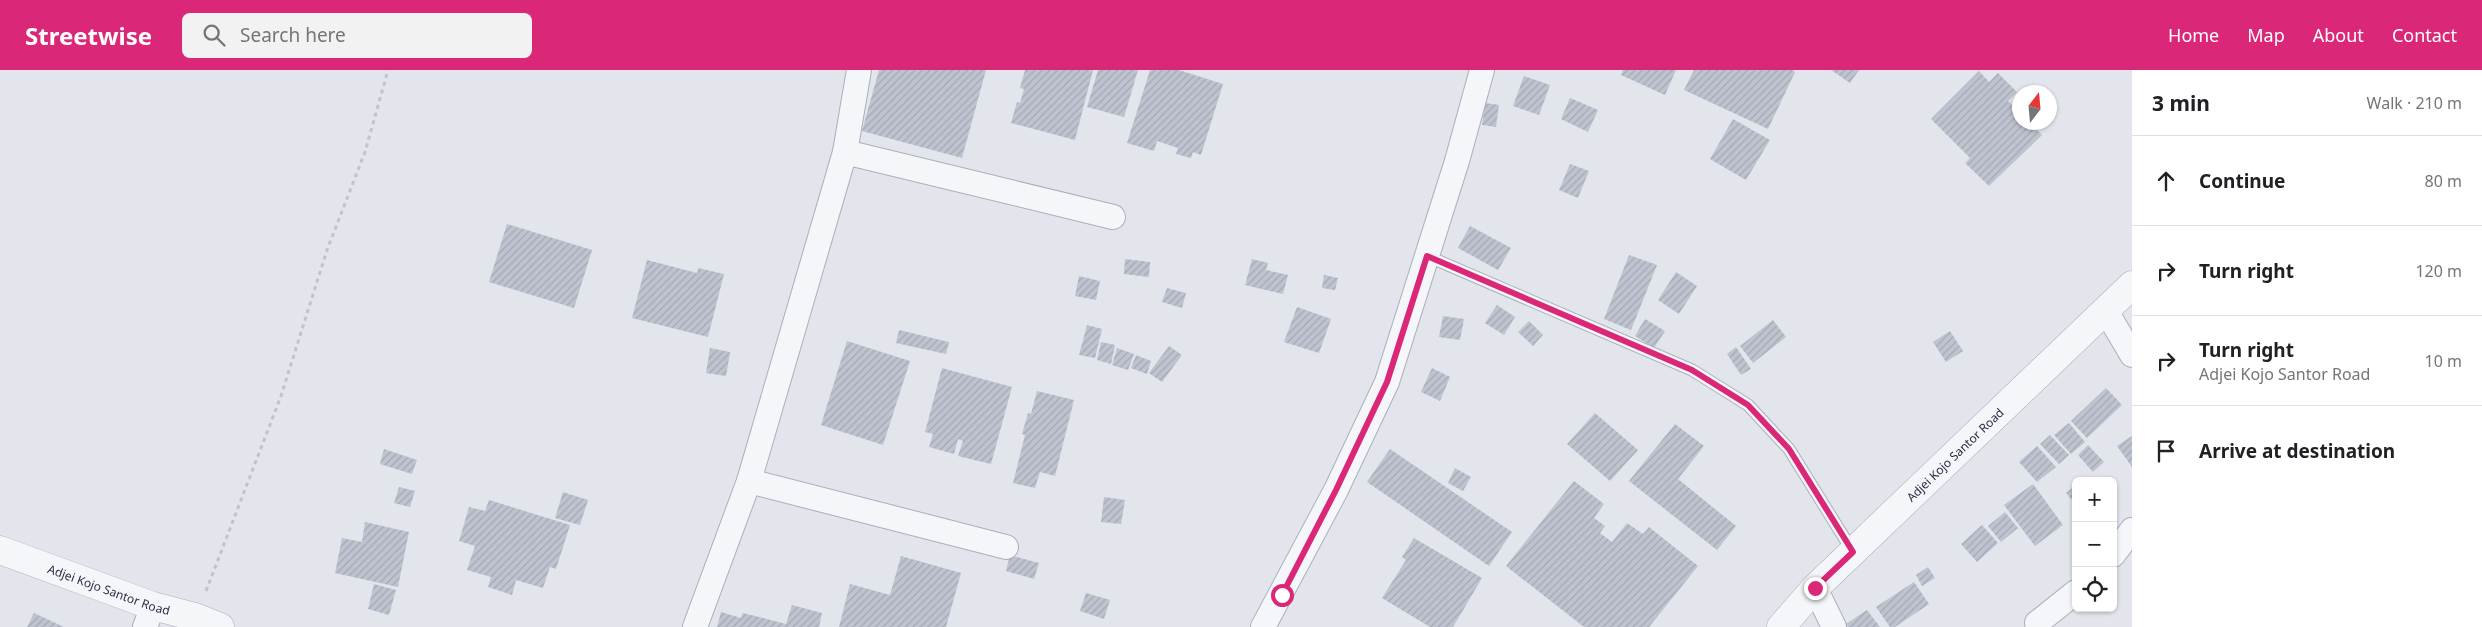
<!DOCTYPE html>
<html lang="en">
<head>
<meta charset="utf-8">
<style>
	:root { --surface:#fff; --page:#f2f2f2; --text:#202124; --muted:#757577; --line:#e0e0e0; --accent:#db2777 }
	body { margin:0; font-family:"Noto Sans",sans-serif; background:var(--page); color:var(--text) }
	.controls { position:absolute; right:15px; bottom:15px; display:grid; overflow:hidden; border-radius:8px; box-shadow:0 1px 4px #0004 }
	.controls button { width:45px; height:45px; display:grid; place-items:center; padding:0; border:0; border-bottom:1px solid var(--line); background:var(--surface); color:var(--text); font:25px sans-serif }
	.compass { position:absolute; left:2012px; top:15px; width:45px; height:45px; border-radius:50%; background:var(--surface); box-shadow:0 1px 4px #0004; rotate:16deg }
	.stop { position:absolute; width:15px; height:15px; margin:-11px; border:4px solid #db2777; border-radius:50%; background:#fff }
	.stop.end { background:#db2777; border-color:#fff; box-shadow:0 1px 5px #0008 }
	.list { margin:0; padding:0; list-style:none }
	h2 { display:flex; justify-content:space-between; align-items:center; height:65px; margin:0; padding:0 20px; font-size:21px }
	h2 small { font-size:16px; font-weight:400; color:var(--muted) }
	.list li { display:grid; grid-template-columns:32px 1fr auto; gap:15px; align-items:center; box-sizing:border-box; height:90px; padding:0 20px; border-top:1px solid var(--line) }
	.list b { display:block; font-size:19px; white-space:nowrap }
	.list p { margin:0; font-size:16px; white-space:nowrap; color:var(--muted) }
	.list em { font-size:16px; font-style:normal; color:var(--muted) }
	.icon { flex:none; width:28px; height:28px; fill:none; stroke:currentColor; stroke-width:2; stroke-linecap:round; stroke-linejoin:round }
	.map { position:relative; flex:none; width:2132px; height:557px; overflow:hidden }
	header { display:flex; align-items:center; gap:30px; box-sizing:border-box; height:70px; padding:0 25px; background:var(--accent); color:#fff }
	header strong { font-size:24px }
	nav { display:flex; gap:28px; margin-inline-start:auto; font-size:18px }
	.search { width:350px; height:45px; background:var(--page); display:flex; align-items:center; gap:12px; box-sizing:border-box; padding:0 18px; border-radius:8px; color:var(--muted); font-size:19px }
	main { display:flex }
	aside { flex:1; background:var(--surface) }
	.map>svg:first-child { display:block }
	.building { fill:url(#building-hatch) }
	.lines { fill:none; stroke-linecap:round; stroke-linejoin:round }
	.service-casing { stroke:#aaafba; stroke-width:13 }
	.minor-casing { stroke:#aaafba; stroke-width:26 }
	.tertiary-casing { stroke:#aaafba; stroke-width:29 }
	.path { stroke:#c0c3ca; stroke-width:3; stroke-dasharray:4 4; stroke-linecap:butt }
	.service { stroke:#f5f6f9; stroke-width:11 }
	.minor { stroke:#f5f6f9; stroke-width:24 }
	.tertiary { stroke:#f5f6f9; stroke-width:28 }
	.route { stroke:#db2777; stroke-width:6 }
	.labels { text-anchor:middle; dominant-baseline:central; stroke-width:4; stroke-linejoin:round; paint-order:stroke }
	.street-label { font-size:12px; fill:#283045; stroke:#f2f4f9 }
</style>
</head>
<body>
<header>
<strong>Streetwise</strong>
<div class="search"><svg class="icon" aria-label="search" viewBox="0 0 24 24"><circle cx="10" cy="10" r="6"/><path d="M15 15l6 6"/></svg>Search here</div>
<nav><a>Home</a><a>Map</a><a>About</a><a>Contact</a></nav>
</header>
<main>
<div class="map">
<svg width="2132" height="557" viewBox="0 0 2132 557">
	<defs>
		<pattern id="building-hatch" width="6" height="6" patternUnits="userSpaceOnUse" patternTransform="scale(1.25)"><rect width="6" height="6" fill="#bfc3cf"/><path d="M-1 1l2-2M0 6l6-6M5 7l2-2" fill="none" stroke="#a4a8b3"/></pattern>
	</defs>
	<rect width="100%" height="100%" fill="#e2e5ec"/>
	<!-- building -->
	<g class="building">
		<path d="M879,0H986L962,88L862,61Z"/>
		<path d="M1025,0H1093L1075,70L1011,53L1017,32L1020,33L1024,19L1020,18Z"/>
		<path d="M1098,0H1138L1124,47L1087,37Z"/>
		<path d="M1150,0H1179L1223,14L1201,85L1193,82L1191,88L1176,84L1178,78L1157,71L1154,81L1127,73Z"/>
		<path d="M1623,0H1676L1665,25L1621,5Z"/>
		<path d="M1694,0H1792L1795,2L1768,59L1684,20Z"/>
		<path d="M1831,0H1859L1850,13Z"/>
		<path d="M1979,1L1989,12L1998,3L2017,22L2008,31L2020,42V52H2029L2042,65L1989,116L1965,93L1970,88L1931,49Z"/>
		<path d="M1524,6L1550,15L1539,45L1513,36Z"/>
		<path d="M1570,28L1598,40L1588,62L1561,49Z"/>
		<path d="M1485,33L1499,35L1496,57L1482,55Z"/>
		<path d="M1733,49L1770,70L1746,110L1710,89Z"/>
		<path d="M1570,94L1589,101L1578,128L1559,120Z"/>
		<path d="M507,154L592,180L574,238L489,212Z"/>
		<path d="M1470,156L1511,178L1498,200L1458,178Z"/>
		<path d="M1629,185L1657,195L1631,260L1604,249Z"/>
		<path d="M1125,189L1150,192L1149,207L1124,204Z"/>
		<path d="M1252,189L1268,193L1266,200L1288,205L1283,224L1245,215Z"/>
		<path d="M647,190L697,203L698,198L724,204L708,267L632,248Z"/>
		<path d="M1676,202L1697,216L1679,244L1658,230Z"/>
		<path d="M1324,205L1338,208L1335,220L1322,218Z"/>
		<path d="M1079,206L1100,211L1096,230L1075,226Z"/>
		<path d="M1167,218L1186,223L1182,238L1162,232Z"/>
		<path d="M1497,235L1515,247L1504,265L1485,253Z"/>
		<path d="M1297,237L1331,249L1319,283L1284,272Z"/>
		<path d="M1443,246L1464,249L1460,270L1439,267Z"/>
		<path d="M1645,249L1665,261L1654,278L1635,266Z"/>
		<path d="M1773,250L1786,267L1753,293L1740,276Z"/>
		<path d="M1529,251L1543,265L1533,276L1518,262Z"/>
		<path d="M1087,255L1102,259L1095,288L1079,285Z"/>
		<path d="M899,260L949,272L946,284L896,273Z"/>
		<path d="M1950,261L1963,281L1946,292L1933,272Z"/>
		<path d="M847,271L910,291L883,375L821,355Z"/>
		<path d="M1101,272L1115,275L1111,294L1097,290Z"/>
		<path d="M1169,276L1182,285L1162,312L1149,303Z"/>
		<path d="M1736,277L1751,299L1741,305L1727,284Z"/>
		<path d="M710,278L730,282L726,306L706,303Z"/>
		<path d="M1117,278L1134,284L1128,300L1112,295Z"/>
		<path d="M1136,285L1151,291L1147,304L1131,298Z"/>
		<path d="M942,298L1012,317L991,394L958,386L963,371L958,369L954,384L929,377L933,364L925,362Z"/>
		<path d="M1432,298L1450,307L1440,331L1421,322Z"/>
		<path d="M2106,318L2122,335L2087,368L2071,351Z"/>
		<path d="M1037,321L1074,330L1055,406L1040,402L1035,418L1013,413L1025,365L1022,364L1028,343L1031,344Z"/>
		<path d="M1595,343L1638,380L1610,411L1567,374Z"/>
		<path d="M2069,353L2085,372L2071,384L2054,365Z"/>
		<path d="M1675,354L1704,376L1678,409L1736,456L1717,480L1629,411Z"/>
		<path d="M2050,365L2069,385L2059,394L2040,374Z"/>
		<path d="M2132,366V397L2117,376Z"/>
		<path d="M2088,375L2104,392L2093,402L2078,385Z"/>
		<path d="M2037,376L2056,397L2037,412L2019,392Z"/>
		<path d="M384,379L417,390L412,404L380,394Z"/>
		<path d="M1390,379L1512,462L1489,496L1367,412Z"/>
		<path d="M1455,398L1471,407L1463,421L1448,413Z"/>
		<path d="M1574,411L1604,434L1594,448L1605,456L1600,463L1612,472L1627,453L1643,464L1649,457L1698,496L1649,557H1584L1506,496Z"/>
		<path d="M2033,414L2063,455L2035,476L2004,435Z"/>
		<path d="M2076,415V429L2073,431L2066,423Z"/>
		<path d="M399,417L415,421L410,437L394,433Z"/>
		<path d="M563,422L588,430L580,455L555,448Z"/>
		<path d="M1104,427L1125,430L1121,454L1101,452Z"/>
		<path d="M489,430L570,455L556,499L550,497L543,518L516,510L512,525L488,517L491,507L467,500L475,476L459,471L469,437L485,441Z"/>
		<path d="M2005,442L2018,458L2001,472L1988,456Z"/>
		<path d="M365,452L409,462L398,517L335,503L342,468L362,472Z"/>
		<path d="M1982,455L1998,473L1977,492L1961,474Z"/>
		<path d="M1414,468L1482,508L1453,557H1430L1382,528L1406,490L1402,487Z"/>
		<path d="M1010,485L1039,493L1034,509L1006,501Z"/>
		<path d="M901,486L961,503L946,557H839L850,514L890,525Z"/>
		<path d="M1928,497L1935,508L1922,516L1916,505Z"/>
		<path d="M1914,512L1929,534L1895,557H1890L1876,537Z"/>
		<path d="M374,514L396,520L389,545L368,539Z"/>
		<path d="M1086,523L1110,530L1104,549L1080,541Z"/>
		<path d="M792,535L822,543L819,557H717L721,542L741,548L743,543L786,554Z"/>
		<path d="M1867,540L1880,557H1848L1846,554Z"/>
		<path d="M34,543L64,557H27Z"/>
	</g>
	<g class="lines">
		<defs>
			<path id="service" d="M1427,186L1692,300L1748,335L1789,379L1853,482"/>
			<g id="minor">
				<path d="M845,82L1113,147"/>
				<path d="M2106,241L2132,285"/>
				<path d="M749,411L1006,477"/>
				<path d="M2113,485L2132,460"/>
				<path d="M1815,518L1834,557"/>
				<path d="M2037,553L2076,522"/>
				<path d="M145,557L153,536"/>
				<path d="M695,557L749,411L845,82L859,0"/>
				<path d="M1263,557L1336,420L1387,312L1457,91L1482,0"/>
			</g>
			<g id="tertiary">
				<path id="s1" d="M0,480L153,536L195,547L220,557"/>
				<path id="s2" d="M1781,557L1815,518L2132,215"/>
			</g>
		</defs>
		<!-- service casing -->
		<use href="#service" class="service-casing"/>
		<!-- minor casing -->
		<use href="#minor" class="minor-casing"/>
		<!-- tertiary casing -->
		<use href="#tertiary" class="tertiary-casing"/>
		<!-- path -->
		<path class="path" d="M206,521L281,326L327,180L365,82L388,0"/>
		<!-- service -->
		<use href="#service" class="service"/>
		<!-- minor -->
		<use href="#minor" class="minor"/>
		<!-- tertiary -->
		<use href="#tertiary" class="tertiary"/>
	</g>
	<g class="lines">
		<!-- route -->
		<path class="route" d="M1282,525L1336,420L1387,312L1427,186L1692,300L1748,335L1789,379L1853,482L1815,518"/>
	</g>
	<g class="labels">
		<!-- street labels -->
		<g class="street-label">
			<text stroke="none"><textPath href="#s2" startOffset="245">Adjei Kojo Santor Road</textPath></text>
			<text stroke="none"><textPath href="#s1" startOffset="116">Adjei Kojo Santor Road</textPath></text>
		</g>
	</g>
</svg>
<div class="controls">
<button>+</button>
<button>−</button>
<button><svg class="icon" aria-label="locate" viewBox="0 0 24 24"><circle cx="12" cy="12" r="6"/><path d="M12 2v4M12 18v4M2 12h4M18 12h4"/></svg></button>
</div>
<svg class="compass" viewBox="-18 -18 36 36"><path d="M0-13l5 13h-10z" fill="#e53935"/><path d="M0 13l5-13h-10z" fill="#757577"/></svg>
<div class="stop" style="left:1282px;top:525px"></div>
<div class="stop end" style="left:1815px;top:518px"></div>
</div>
<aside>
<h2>3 min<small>Walk · 210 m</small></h2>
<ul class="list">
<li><svg class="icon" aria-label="ahead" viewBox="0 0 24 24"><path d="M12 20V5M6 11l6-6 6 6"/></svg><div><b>Continue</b></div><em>80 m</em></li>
<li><svg class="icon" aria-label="right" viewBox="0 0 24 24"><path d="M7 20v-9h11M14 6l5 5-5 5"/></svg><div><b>Turn right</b></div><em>120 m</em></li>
<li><svg class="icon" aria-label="right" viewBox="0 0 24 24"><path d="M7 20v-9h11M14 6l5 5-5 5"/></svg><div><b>Turn right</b><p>Adjei Kojo Santor Road</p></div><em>10 m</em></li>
<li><svg class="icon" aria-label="arrive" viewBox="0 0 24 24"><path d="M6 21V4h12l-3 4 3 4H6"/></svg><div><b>Arrive at destination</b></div></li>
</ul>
</aside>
</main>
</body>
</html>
